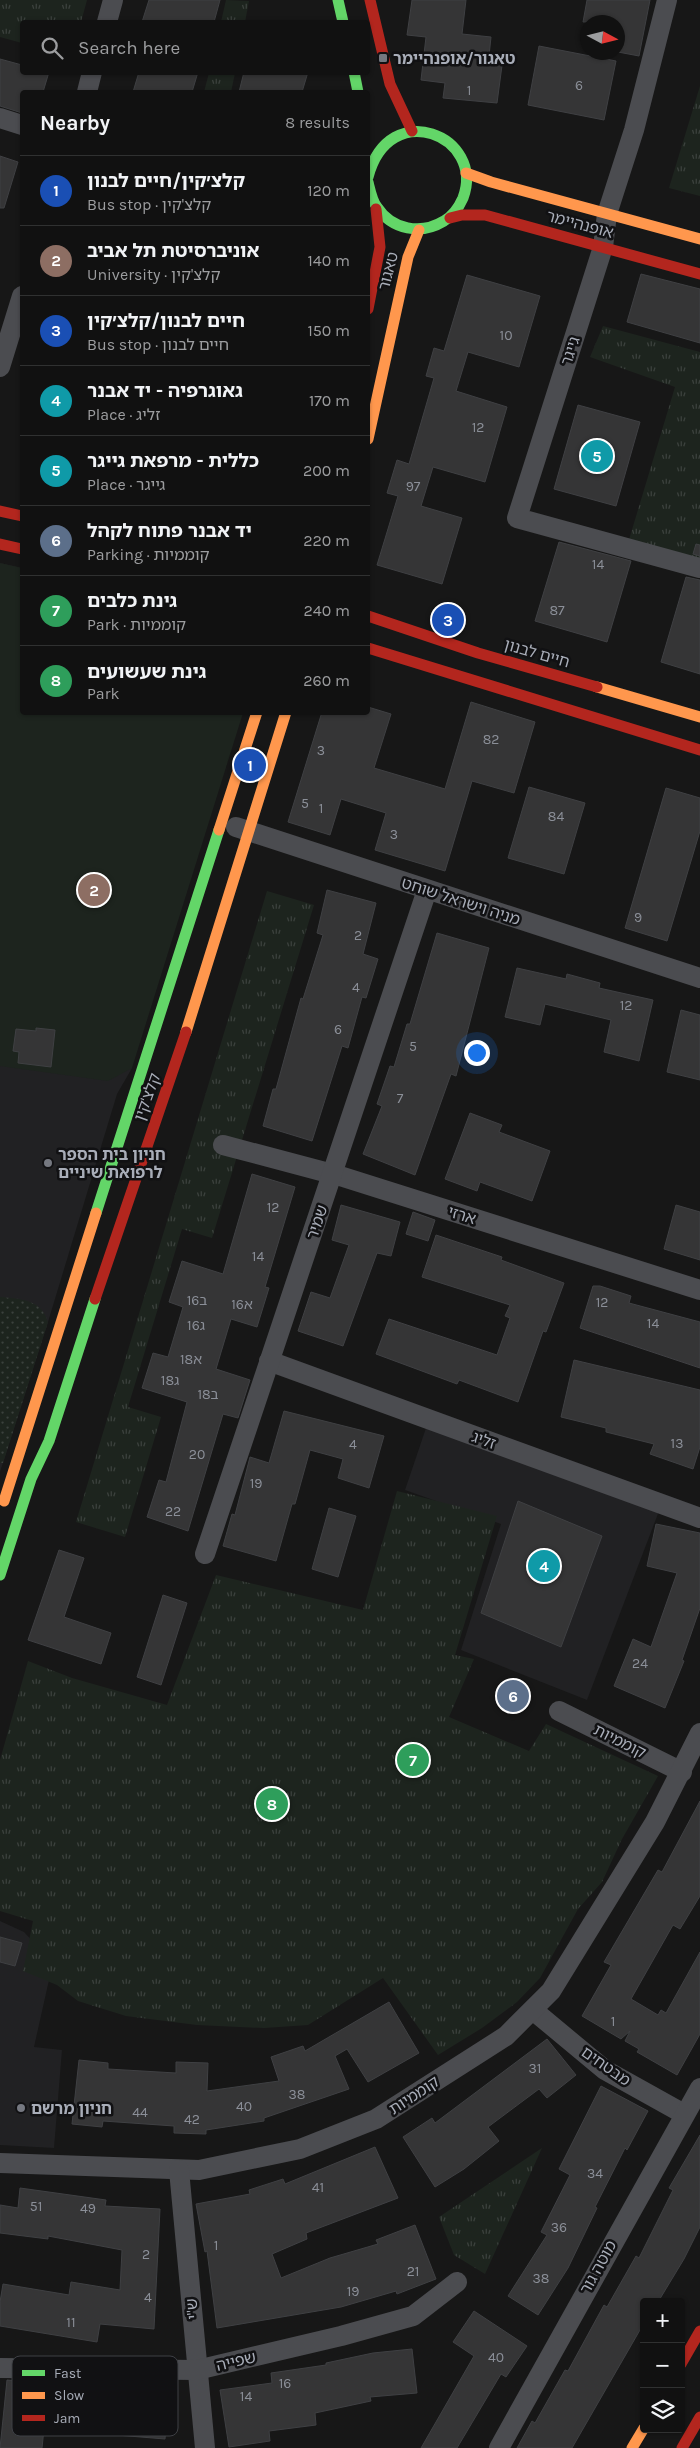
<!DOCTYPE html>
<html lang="en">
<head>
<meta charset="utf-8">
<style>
	:root { --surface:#111; --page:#1e1f1f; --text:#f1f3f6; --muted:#9c9d9f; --line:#303131; --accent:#757880 }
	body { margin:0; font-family:Karla,"Noto Sans Hebrew",sans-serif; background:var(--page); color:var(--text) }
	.controls { position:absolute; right:15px; bottom:15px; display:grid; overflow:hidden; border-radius:5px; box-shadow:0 1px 4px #0004 }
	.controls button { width:45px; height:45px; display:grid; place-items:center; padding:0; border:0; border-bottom:1px solid var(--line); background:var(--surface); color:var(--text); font:25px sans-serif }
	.compass { position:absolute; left:580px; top:15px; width:45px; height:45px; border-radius:50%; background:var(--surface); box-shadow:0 1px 4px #0004; rotate:97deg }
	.you { position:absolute; left:476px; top:1052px; width:18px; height:18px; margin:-12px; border:4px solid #fff; border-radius:50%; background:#1a73e8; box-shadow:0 0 0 8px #1a73e833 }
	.badge { display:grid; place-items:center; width:32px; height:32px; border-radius:50%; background:var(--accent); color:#fff; font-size:16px; font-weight:700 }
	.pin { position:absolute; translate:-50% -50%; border:2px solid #fff; box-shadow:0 1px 5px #0006 }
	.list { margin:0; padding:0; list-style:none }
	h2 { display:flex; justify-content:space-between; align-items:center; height:65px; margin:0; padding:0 20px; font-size:21px }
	h2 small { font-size:16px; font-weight:400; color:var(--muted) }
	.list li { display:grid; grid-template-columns:32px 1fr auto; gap:15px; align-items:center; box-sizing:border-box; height:70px; padding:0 20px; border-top:1px solid var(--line) }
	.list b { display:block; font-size:19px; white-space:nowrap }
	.list p { margin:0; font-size:16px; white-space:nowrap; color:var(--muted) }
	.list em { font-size:16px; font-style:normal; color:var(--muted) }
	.icon { flex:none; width:28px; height:28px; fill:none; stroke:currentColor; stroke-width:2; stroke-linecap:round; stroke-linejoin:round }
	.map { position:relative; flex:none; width:700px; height:2448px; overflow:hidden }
	.search { position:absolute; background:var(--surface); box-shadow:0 1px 4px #0004; left:20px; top:20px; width:350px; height:55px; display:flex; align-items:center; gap:12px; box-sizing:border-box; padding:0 18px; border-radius:5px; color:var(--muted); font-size:19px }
	.panel { position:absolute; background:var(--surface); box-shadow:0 1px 4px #0004; left:20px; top:90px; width:350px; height:625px; border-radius:5px }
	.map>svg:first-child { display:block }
	.built { fill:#212123 }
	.grass { fill:url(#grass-dots) }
	.park { fill:url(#park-tufts) }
	.pitch { fill:#1d241e }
	.building { fill:#353536; stroke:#3f4043 }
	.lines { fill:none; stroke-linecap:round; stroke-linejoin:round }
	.street { stroke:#4b4c50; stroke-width:20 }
	.fast { stroke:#63d668; stroke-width:11 }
	.slow { stroke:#ff974d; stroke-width:11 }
	.jam { stroke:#b3261e; stroke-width:11 }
	.poi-dot { fill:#757880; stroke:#111113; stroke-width:2 }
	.labels { text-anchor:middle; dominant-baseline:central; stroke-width:5; stroke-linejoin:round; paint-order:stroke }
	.number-label { font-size:14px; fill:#8b8f98 }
	.poi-label { font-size:16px; font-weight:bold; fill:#a8adb8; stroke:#111113; text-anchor:start }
	.street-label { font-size:16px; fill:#a8adb8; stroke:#111113 }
	.key { fill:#111113; stroke:#3e4045; stroke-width:1 }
	.key-label { font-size:14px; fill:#a8adb8 }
</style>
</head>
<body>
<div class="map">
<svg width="700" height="2448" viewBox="0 0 700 2448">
	<defs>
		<pattern id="grass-dots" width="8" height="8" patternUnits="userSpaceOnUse" patternTransform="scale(1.25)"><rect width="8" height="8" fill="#1d241e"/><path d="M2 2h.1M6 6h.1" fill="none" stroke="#3b413d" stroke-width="1.8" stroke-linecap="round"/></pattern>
		<pattern id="park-tufts" width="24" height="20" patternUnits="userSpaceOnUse" patternTransform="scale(1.25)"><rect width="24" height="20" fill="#1d241e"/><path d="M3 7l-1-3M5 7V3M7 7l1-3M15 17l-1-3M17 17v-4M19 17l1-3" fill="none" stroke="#3b413d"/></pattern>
	</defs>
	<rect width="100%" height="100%" fill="#171717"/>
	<!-- built -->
	<g class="built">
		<path d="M0,563L22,568V712L132,1068L117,1094L48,1322L0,1472Z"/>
		<path d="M426,1428L659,1511L587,1700L461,1650L501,1524L405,1490Z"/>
		<path d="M0,1921L24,1932L47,1957L51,1971L34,2047L62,2050L54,2148L0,2145Z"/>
	</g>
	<!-- grass -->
	<path class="grass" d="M0,1297C21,1299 41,1299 48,1322L3,1463H0Z"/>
	<!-- park -->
	<g class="park">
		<path d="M0,0H87L81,22H22V43L0,37Z"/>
		<path d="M226,0L249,1L245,22H221Z"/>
		<path d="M209,73H235L231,92H204Z"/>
		<path d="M700,86V196L669,188Z"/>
		<path d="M603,326L700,352V563L628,543L675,387L590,357Z"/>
		<path d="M267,891L314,905L212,1238L182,1229L128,1407L161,1417L125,1537L76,1522Z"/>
		<path d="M397,1491L497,1516L455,1655L474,1659L449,1717L529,1751L546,1724L658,1776L622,1839L602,1882L578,1909L540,1978L517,2002L482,2028L438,2055L383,1978L308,2025L264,2028L197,2025L126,2016L78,2001L57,1985L23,1971L33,1921L0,1911V1760L28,1661L72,1678L167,1705L216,1575L363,1610Z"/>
		<path d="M542,2148L485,2274L454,2255L439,2217Z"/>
	</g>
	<!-- pitch -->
	<path class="pitch" d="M0,563L22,568V712L243,713L132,1068L108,1081L0,1066Z"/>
	<!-- building -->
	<g class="building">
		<path d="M149,0H220L214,22H142Z"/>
		<path d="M412,0H466L462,34L491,37L489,56L503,58L497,103L443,98L445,83L421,80L426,37L407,35Z"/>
		<path d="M587,0H650L639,56L618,52V22H583Z"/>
		<path d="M539,46L616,61L604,120L528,105Z"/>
		<path d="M0,59L22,65V72H49L43,92H22V113L0,106Z"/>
		<path d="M139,72H198L192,92H133Z"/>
		<path d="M244,72H308L302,92H239Z"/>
		<path d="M0,156L18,162L4,208H0Z"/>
		<path d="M641,274L700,289V343L627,322Z"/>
		<path d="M467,275L540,296L519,367L468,352L456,391L507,407L485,482L433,467L421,506L462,518L442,584L377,565L398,496L387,493L397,460L409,464L434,378L426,376L434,348L444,351Z"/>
		<path d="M578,405L640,422L616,506L554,489Z"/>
		<path d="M559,542L631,561L607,642L535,621Z"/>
		<path d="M696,544L700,545V556L693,554Z"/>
		<path d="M686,577L700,580V674L661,662Z"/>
		<path d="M471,702L535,722L514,793L472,781L445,871L375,850L386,813L341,799L330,835L288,822L322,712H368V707L391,714L374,768L445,789Z"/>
		<path d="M529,787L585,803L564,874L508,858Z"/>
		<path d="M666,788L700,798V831L667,941L625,928Z"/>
		<path d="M327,890L376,903L363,954L378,959L366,998L362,997L348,1048L342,1046L312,1141L263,1126L273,1089H276L301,998L303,999L323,935L317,933Z"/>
		<path d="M437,933L489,948L456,1076L451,1074L415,1175L363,1154L382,1106L377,1104L390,1066L394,1067L407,1024H410Z"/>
		<path d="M517,968L566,979L567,974L600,983L599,988L653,1000L639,1061L604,1052L611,1020L545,1004L540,1025L505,1017Z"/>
		<path d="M681,1010L700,1015V1080L667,1072Z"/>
		<path d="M36,1028L55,1030L51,1067L18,1063L19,1052L13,1051L16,1029L36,1031Z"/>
		<path d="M470,1113L502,1125L499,1132L550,1151L532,1201L480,1182L477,1191L445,1179Z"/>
		<path d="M252,1174L295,1187L265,1287L269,1288L257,1327L231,1319L216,1369L250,1380L238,1418L223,1414L188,1531L147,1517L159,1480L166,1482L187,1402L142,1388L153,1353L168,1357L183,1307L169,1302L182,1261L223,1274Z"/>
		<path d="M341,1205L400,1222L391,1256L377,1253L343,1346L298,1331L311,1292L330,1298L349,1245L332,1240Z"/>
		<path d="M676,1205L700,1212V1260L664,1249Z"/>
		<path d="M413,1212L435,1220L428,1241L406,1234Z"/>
		<path d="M436,1235L502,1257L501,1260L564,1283L546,1332L543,1331L518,1402L459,1380L457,1384L376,1354L389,1319L497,1355L510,1318L505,1316L510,1305L422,1277Z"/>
		<path d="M593,1286H600L631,1296L629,1303L700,1322V1368L580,1328Z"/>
		<path d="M574,1360L700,1390V1447L693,1469L650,1454L654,1444L606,1432V1428L561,1417Z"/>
		<path d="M284,1411L384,1436L369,1488L338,1478L343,1459L310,1450L295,1504H292L276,1561L223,1546L232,1514L235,1515L250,1457L269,1463Z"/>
		<path d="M518,1501L602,1536L561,1647L481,1613Z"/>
		<path d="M329,1508L356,1516L338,1577L312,1569Z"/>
		<path d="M656,1524L700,1533V1608L682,1660L684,1661L665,1708L614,1686L633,1639L651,1647L677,1573L647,1566Z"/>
		<path d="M59,1550L84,1558L64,1617L111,1633L101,1664L28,1640Z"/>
		<path d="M163,1595L187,1603L161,1685L137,1677Z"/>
		<path d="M700,1801V1896L680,1929L673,1925L631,1999L658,2015L661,2010L666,2013L700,1952V2034L677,2075L637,2052L639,2049L625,2041L630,2031L621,2039L582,2016L611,1965L604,1962L658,1870L662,1872Z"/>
		<path d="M0,1937L22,1943L15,1966L0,1962Z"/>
		<path d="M389,2002L419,2053L368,2082L347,2049L335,2056L349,2089L264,2118V2121L206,2130V2134L174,2133V2126L103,2121L102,2127L72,2124L79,2060L108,2063V2069L176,2073V2062L208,2063L207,2091L279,2081L271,2057L303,2046L305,2051Z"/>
		<path d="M547,2039L576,2075L547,2098L539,2089L488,2127L499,2141L464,2169L435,2187L403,2137L432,2118L435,2123Z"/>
		<path d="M601,2086L648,2111L627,2150L625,2148L595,2207L597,2208L568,2268L538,2315L508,2296L547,2235L541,2232L570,2175L559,2169Z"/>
		<path d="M700,2135V2227L684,2259L658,2302H644V2323L572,2448H517L532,2421L535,2423L565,2370L568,2371L604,2305L607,2307L636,2256L639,2258L673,2190L669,2188Z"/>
		<path d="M375,2147L398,2198L306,2233L307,2239L272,2254L281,2278L330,2258L378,2244L376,2240L415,2225L436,2279L397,2294L396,2291L341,2307L217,2328L207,2251L205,2252L196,2204L250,2194L249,2190L283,2179L285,2184Z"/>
		<path d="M20,2188L106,2200L105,2206L160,2209L154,2329L100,2324L97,2342L0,2326V2302L3,2284L69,2295L71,2282L120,2290L122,2250L48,2236V2239L0,2233V2205L18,2208Z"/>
		<path d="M474,2311L527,2346L506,2377L501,2374L457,2448H421L474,2356L453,2342Z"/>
		<path d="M412,2349L417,2393L370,2397L371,2401L315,2413L316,2425L269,2431L270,2441L229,2447L220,2390L272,2383L271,2373L326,2365V2363L373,2353Z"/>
		<path d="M7,2380L104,2389V2394L168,2399L165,2439L44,2429L42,2448H0Z"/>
	</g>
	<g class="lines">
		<!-- street -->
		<g class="street">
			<path d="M667,0L634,130L607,214L603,247L517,518L700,568"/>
			<path d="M107,22L113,0"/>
			<path d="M87,92L92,72"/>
			<path d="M0,118L22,125"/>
			<path d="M0,367L22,296"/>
			<path d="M236,827L700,978"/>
			<path d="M223,1145L340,1176L700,1290"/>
			<path d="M269,1361L700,1518"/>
			<path d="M205,1554L427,890"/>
			<path d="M559,1711L682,1772"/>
			<path d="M534,2011L605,2070L684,2114"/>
			<path d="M0,2163L199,2170L300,2149L376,2119L506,2036L551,1991L655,1822L700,1733"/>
			<path d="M179,2170L205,2448"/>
			<path d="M0,2368L197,2370L341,2336L413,2316L457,2282"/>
			<path d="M499,2448L700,2088"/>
		</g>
		<!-- fast -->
		<g class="fast">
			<path d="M338,0L343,22"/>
			<path d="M354,72L358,92"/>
			<path d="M368,177C389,96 486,136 463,198C459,207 453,216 444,221C421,235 392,230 377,207C372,201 370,190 368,182"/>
			<path d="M96,1213L219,830"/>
			<path d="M0,1575L31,1479L49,1441L95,1299"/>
		</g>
		<!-- slow -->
		<g class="slow">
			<path d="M466,173L491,182L700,239"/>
			<path d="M368,439L408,257L419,230"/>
			<path d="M597,687L700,717"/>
			<path d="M219,830L257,712"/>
			<path d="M186,1032L286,712"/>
			<path d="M4,1501L96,1213"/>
			<path d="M632,2448L644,2428"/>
		</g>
		<!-- jam -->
		<g class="jam">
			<path d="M370,0L390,84L412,131"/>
			<path d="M450,218L462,215H485L700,274"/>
			<path d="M368,309L380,247L376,209"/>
			<path d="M0,511L22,516"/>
			<path d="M0,544L22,549"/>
			<path d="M368,616L478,653L597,687"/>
			<path d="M368,648L700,750"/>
			<path d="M95,1299L186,1032"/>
			<path d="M681,2364L700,2331"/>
			<path d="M682,2448L700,2417"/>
		</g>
	</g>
	<!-- markers -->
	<g class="poi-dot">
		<rect x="378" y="53" width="10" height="10" rx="2.5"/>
		<circle cx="48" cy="1163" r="5"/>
		<circle cx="21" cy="2108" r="5"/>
	</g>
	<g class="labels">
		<!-- number labels -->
		<g class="number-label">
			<text x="579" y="85">6</text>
			<text x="469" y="90">1</text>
			<text x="506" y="335">10</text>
			<text x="478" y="427">12</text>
			<text x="413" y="486">97</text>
			<text x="598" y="564">14</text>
			<text x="557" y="610">87</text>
			<text x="491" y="739">82</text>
			<text x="321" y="750">3</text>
			<text x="305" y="803">5</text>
			<text x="321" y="808">1</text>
			<text x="556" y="816">84</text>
			<text x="394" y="834">3</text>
			<text x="638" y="917">9</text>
			<text x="358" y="935">2</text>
			<text x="356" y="987">4</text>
			<text x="626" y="1005">12</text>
			<text x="338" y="1029">6</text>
			<text x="413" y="1046">5</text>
			<text x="400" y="1098">7</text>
			<text x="273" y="1207">12</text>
			<text x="258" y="1256">14</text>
			<text x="197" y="1300">16ב</text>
			<text x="602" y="1302">12</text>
			<text x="242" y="1304">16א</text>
			<text x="653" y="1323">14</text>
			<text x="196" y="1325">16ג</text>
			<text x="191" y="1359">18א</text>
			<text x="170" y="1380">18ג</text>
			<text x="208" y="1394">18ב</text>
			<text x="677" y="1443">13</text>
			<text x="353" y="1444">4</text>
			<text x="197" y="1454">20</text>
			<text x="256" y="1483">19</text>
			<text x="173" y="1511">22</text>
			<text x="640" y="1663">24</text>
			<text x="613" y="2021">1</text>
			<text x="535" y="2068">31</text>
			<text x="297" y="2094">38</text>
			<text x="244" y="2106">40</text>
			<text x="140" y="2112">44</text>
			<text x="192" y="2119">42</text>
			<text x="595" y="2173">34</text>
			<text x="318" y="2187">41</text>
			<text x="36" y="2206">51</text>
			<text x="88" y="2208">49</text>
			<text x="559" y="2227">36</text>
			<text x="216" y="2245">1</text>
			<text x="146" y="2254">2</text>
			<text x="413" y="2271">21</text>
			<text x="541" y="2278">38</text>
			<text x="353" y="2291">19</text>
			<text x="148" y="2297">4</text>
			<text x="71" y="2322">11</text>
			<text x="496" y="2357">40</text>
			<text x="285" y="2383">16</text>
			<text x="246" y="2396">14</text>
		</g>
		<!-- poi labels -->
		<g class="poi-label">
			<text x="393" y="58">טאגור/אופנהיימר</text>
			<text x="58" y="1154">חניון בית הספר<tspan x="58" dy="18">לרפואת שיניים</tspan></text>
			<text x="31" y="2108">חניון מרשם</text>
		</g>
		<!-- street labels -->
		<g class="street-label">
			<text transform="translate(580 224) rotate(15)">אופנהיימר</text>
			<text transform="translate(388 271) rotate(-76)">טאגור</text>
			<text transform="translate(570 351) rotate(-72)">גייגר</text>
			<text transform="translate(537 653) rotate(16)">חיים לבנון</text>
			<text transform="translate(461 901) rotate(18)">מניה וישראל שוחט</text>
			<text transform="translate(147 1097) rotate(-70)">קלצ'קין</text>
			<text transform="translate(462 1215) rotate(17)">ארזי</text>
			<text transform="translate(317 1222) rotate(-71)">שמיר</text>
			<text transform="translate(484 1440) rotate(20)">זליג</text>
			<text transform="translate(620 1741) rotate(27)">קוממיות</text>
			<text transform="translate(606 2066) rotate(35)">מבטחים</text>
			<text transform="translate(414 2095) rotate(-33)">קוממיות</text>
			<text transform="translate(598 2267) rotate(-61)">מוטה גור</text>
			<text transform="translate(192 2309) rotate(-95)">ש"י</text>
			<text transform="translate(236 2361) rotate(-13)">שפייה</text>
		</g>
	</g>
	<!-- legend -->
	<rect x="12" y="2356" width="166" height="80" rx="8" class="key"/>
	<rect x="22" y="2370" width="23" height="6" fill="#63d668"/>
	<rect x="22" y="2392" width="23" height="7" fill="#ff974d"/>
	<rect x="22" y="2415" width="23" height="6" fill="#b3261e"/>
	<g class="key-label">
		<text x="54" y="2378">Fast</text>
		<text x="54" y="2400">Slow</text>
		<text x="54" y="2423">Jam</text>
	</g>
</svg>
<div class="controls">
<button>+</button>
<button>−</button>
<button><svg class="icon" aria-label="layers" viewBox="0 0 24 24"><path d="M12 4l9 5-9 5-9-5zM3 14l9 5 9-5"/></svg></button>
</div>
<svg class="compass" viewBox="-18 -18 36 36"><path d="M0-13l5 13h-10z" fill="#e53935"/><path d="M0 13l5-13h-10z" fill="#9c9d9f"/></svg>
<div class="you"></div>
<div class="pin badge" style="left:250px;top:765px;background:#1a4fb4">1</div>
<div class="pin badge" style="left:94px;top:890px;background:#8d6e63">2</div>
<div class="pin badge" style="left:448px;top:620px;background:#1a4fb4">3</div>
<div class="pin badge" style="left:544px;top:1566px;background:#0f9aa8">4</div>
<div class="pin badge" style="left:597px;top:456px;background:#0f9aa8">5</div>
<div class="pin badge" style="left:513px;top:1696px;background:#5c6f8a">6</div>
<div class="pin badge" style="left:413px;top:1760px;background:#2e9e5b">7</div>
<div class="pin badge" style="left:272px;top:1804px;background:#2e9e5b">8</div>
<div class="search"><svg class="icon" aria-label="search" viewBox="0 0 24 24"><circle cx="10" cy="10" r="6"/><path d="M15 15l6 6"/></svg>Search here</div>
<section class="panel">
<h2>Nearby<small>8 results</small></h2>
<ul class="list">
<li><span class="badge" style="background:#1a4fb4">1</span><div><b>קלצ׳קין/חיים לבנון</b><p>Bus stop · קלצ'קין</p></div><em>120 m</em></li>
<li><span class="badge" style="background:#8d6e63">2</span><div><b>אוניברסיטת תל אביב</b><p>University · קלצ'קין</p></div><em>140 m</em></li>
<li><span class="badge" style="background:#1a4fb4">3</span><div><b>חיים לבנון/קלצ׳קין</b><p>Bus stop · חיים לבנון</p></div><em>150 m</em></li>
<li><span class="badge" style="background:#0f9aa8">4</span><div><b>גאוגרפיה - יד אבנר</b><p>Place · זליג</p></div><em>170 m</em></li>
<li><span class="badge" style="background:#0f9aa8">5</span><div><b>כללית - מרפאת גייגר</b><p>Place · גייגר</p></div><em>200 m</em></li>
<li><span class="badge" style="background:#5c6f8a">6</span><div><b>יד אבנר פתוח לקהל</b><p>Parking · קוממיות</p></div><em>220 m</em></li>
<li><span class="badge" style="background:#2e9e5b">7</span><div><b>גינת כלבים</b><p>Park · קוממיות</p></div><em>240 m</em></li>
<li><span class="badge" style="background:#2e9e5b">8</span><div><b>גינת שעשועים</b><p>Park</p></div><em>260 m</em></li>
</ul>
</section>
</div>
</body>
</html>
